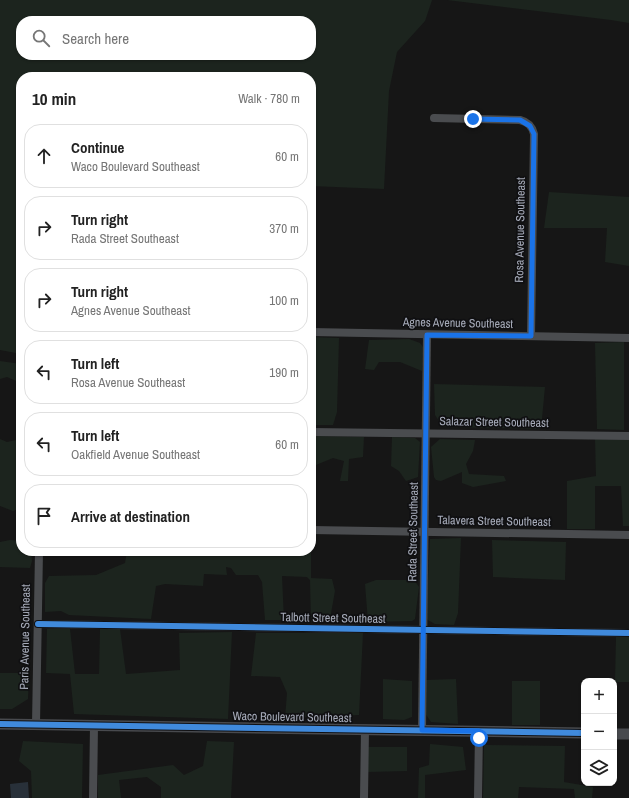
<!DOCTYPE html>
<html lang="en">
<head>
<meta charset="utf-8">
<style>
	:root { --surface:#fff; --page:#f2f2f2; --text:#222; --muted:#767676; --line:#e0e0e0 }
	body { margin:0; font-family:"Archivo Narrow",sans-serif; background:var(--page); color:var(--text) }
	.controls { position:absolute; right:12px; bottom:12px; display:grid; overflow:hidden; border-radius:8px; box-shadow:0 1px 3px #0004 }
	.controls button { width:36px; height:36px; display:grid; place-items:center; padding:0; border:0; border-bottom:1px solid var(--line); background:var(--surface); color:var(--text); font:20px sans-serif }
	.stop { position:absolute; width:12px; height:12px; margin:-9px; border:3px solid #1a73e8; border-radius:50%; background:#fff }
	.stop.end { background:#1a73e8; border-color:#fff; box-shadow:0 1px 4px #0008 }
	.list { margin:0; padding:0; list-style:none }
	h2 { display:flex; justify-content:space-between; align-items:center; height:52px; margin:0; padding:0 16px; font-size:17px }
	h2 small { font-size:13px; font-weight:400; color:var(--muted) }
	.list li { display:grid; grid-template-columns:26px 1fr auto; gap:12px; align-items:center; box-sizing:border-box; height:64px; margin:0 8px 8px; padding:0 8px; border:1px solid var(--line); border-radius:16px }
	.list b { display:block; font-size:15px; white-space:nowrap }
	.list p { margin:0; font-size:13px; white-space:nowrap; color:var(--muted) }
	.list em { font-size:13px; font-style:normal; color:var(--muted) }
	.icon { flex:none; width:22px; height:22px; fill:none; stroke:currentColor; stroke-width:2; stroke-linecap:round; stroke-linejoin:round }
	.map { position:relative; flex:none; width:629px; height:798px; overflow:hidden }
	.search { position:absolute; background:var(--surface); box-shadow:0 1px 3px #0004; left:16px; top:16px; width:300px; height:44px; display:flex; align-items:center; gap:10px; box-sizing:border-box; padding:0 14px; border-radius:16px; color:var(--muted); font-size:15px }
	.panel { position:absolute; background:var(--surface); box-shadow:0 1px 3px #0004; left:16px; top:72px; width:300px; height:484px; border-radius:16px }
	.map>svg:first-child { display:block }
	.green { fill:#1c241e; fill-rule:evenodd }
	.water { fill:#283039 }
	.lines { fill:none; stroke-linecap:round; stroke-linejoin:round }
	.street { stroke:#4a4c4f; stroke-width:8 }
	.secondary { stroke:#484a4e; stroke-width:11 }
	.cycleway-casing { stroke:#101012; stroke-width:8 }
	.cycleway { stroke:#408adc; stroke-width:6 }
	.route { stroke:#1a73e8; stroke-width:5 }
	.labels { text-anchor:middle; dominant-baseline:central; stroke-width:3.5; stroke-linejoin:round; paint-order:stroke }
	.street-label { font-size:12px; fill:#a6abb9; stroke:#101012 }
</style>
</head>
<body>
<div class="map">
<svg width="629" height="798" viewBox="0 0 629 798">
	<rect width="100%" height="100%" fill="#161616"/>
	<!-- green -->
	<g class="green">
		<path d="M0,0H432L425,21L397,52L389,91L384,189L311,186V77H21V354L0,350ZM21,21H311V55H21Z"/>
		<path d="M447,0H629V23L611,20Z"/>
		<path d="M549,192L629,197V266L605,262L607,228H544Z"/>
		<path d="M311,337L339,338L337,412L333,425H311Z"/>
		<path d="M409,339L420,343L423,347L422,371L400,362H379L374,370L365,369L369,340Z"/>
		<path d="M624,342V430L597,429L595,343Z"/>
		<path d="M0,361L21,364V383L7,377L0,379Z"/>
		<path d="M434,384L545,387L541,429L443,427L435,415Z"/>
		<path d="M311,436L364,437L363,457L349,459L348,481H340L344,461L333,458L311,467Z"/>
		<path d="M392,437L415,438L420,442L418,477L406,481L399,471L391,466Z"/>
		<path d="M0,439L7,442L21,439V508L13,511L0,506Z"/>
		<path d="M440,439L475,440L473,451L466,464L469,474L504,476L506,481L473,487L462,483V472L441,481L436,480L434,477L431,447Z"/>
		<path d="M595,439L629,440V526H623L621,486H595V529H567V481L596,476Z"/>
		<path d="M461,538L458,613L454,625L435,624L426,619L430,539Z"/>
		<path d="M10,540L21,541V551H31L32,561L30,568L0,567V542Z"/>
		<path d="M492,540L566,542L565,580L493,577Z"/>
		<path d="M127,551H311V578L332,579L335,591L330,619L311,622L310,580L307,577L282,576L284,620H265L262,582L258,575H236L231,568L226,567L227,575L204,574L203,586L165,584L156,586L151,619L69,615L61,611L45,612V583L49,576L96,575L125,563Z"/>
		<path d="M376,580H414L419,587L415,619L412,621L368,622L365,584Z"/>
		<path d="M47,629H70L75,674H99L100,629H120L126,674L180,670L179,633L232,632L228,719L74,714L70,674L46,673Z"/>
		<path d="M256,633H363L359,715L285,718L287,693L280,677L251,676Z"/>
		<path d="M616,637H629V682H615Z"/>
		<path d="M0,673H29L28,699L12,709H0Z"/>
		<path d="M383,679L412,681V717L404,720L383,719Z"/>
		<path d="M456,679L458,724L431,722L425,713L426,680Z"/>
		<rect x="512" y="681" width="28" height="44"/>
		<path d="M23,741L83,744L82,798H32L31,771L19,761Z"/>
		<path d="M207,741L234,742L231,798H161V787L147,777L119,780L121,798H98V775L173,765L184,775L203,766Z"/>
		<path d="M430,744L463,747L466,770L425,775V798H418L419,768L429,765Z"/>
		<path d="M484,745L565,746L564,782L593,787L592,798H575L574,789L519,787L518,798H483Z"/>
		<path d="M368,747H407V771L368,772Z"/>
	</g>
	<!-- water -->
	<path class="water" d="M28,782L29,798H11L10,784Z"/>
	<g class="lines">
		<!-- street -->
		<g class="street">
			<path d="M434,118L520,120C528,122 532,126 534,134L531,336"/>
			<path d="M311,332L629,338"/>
			<path d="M311,432L629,436"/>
			<path d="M311,530L629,535"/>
			<path d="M38,624L629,633"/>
			<path d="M36,724L39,551"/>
			<path d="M422,730L427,335"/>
			<path d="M93,798L94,725"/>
			<path d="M364,798L365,729"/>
			<path d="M478,798L479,731"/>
		</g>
		<!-- secondary -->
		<g class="secondary">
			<path d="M0,724L584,733"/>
			<path d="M614,734H629"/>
		</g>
		<defs>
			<g id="cycleway">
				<path d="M38,624L629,633"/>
				<path d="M0,724L584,733"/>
			</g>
		</defs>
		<!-- cycleway casing -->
		<use href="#cycleway" class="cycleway-casing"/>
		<!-- cycleway -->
		<use href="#cycleway" class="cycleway"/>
	</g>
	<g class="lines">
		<!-- route -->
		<path class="route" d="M473,119L520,120L530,126L534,134L531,336L427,335L422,730L479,731V738"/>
	</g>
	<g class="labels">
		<!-- street labels -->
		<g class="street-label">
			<text transform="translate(520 230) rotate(-89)">Rosa Avenue Southeast</text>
			<text transform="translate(458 323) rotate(1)">Agnes Avenue Southeast</text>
			<text transform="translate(494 422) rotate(1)">Salazar Street Southeast</text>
			<text transform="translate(494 521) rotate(1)">Talavera Street Southeast</text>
			<text transform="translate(413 532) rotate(-89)">Rada Street Southeast</text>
			<text transform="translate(333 618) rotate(1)">Talbott Street Southeast</text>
			<text transform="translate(25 637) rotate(-89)">Paris Avenue Southeast</text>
			<text transform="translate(292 717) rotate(1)">Waco Boulevard Southeast</text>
		</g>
	</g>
</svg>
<div class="controls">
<button>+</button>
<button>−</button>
<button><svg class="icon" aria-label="layers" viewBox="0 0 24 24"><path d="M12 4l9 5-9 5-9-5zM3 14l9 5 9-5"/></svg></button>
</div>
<div class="stop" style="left:479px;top:738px"></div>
<div class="stop end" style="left:473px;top:119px"></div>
<div class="search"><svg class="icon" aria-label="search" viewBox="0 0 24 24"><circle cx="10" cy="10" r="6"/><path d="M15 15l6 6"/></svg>Search here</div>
<section class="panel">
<h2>10 min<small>Walk · 780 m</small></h2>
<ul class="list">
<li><svg class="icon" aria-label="ahead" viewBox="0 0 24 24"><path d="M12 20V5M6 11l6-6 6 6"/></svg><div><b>Continue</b><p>Waco Boulevard Southeast</p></div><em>60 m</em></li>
<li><svg class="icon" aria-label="right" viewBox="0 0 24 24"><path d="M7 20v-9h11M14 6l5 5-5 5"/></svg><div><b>Turn right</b><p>Rada Street Southeast</p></div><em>370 m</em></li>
<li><svg class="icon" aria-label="right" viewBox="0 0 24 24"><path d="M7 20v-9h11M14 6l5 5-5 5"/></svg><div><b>Turn right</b><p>Agnes Avenue Southeast</p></div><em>100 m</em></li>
<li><svg class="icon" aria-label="left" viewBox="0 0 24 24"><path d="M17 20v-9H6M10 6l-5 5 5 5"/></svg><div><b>Turn left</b><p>Rosa Avenue Southeast</p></div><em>190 m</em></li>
<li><svg class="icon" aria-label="left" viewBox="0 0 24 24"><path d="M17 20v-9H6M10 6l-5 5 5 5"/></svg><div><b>Turn left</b><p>Oakfield Avenue Southeast</p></div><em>60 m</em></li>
<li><svg class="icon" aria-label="arrive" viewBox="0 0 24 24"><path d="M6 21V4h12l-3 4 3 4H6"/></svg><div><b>Arrive at destination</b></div></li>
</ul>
</section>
</div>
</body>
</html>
